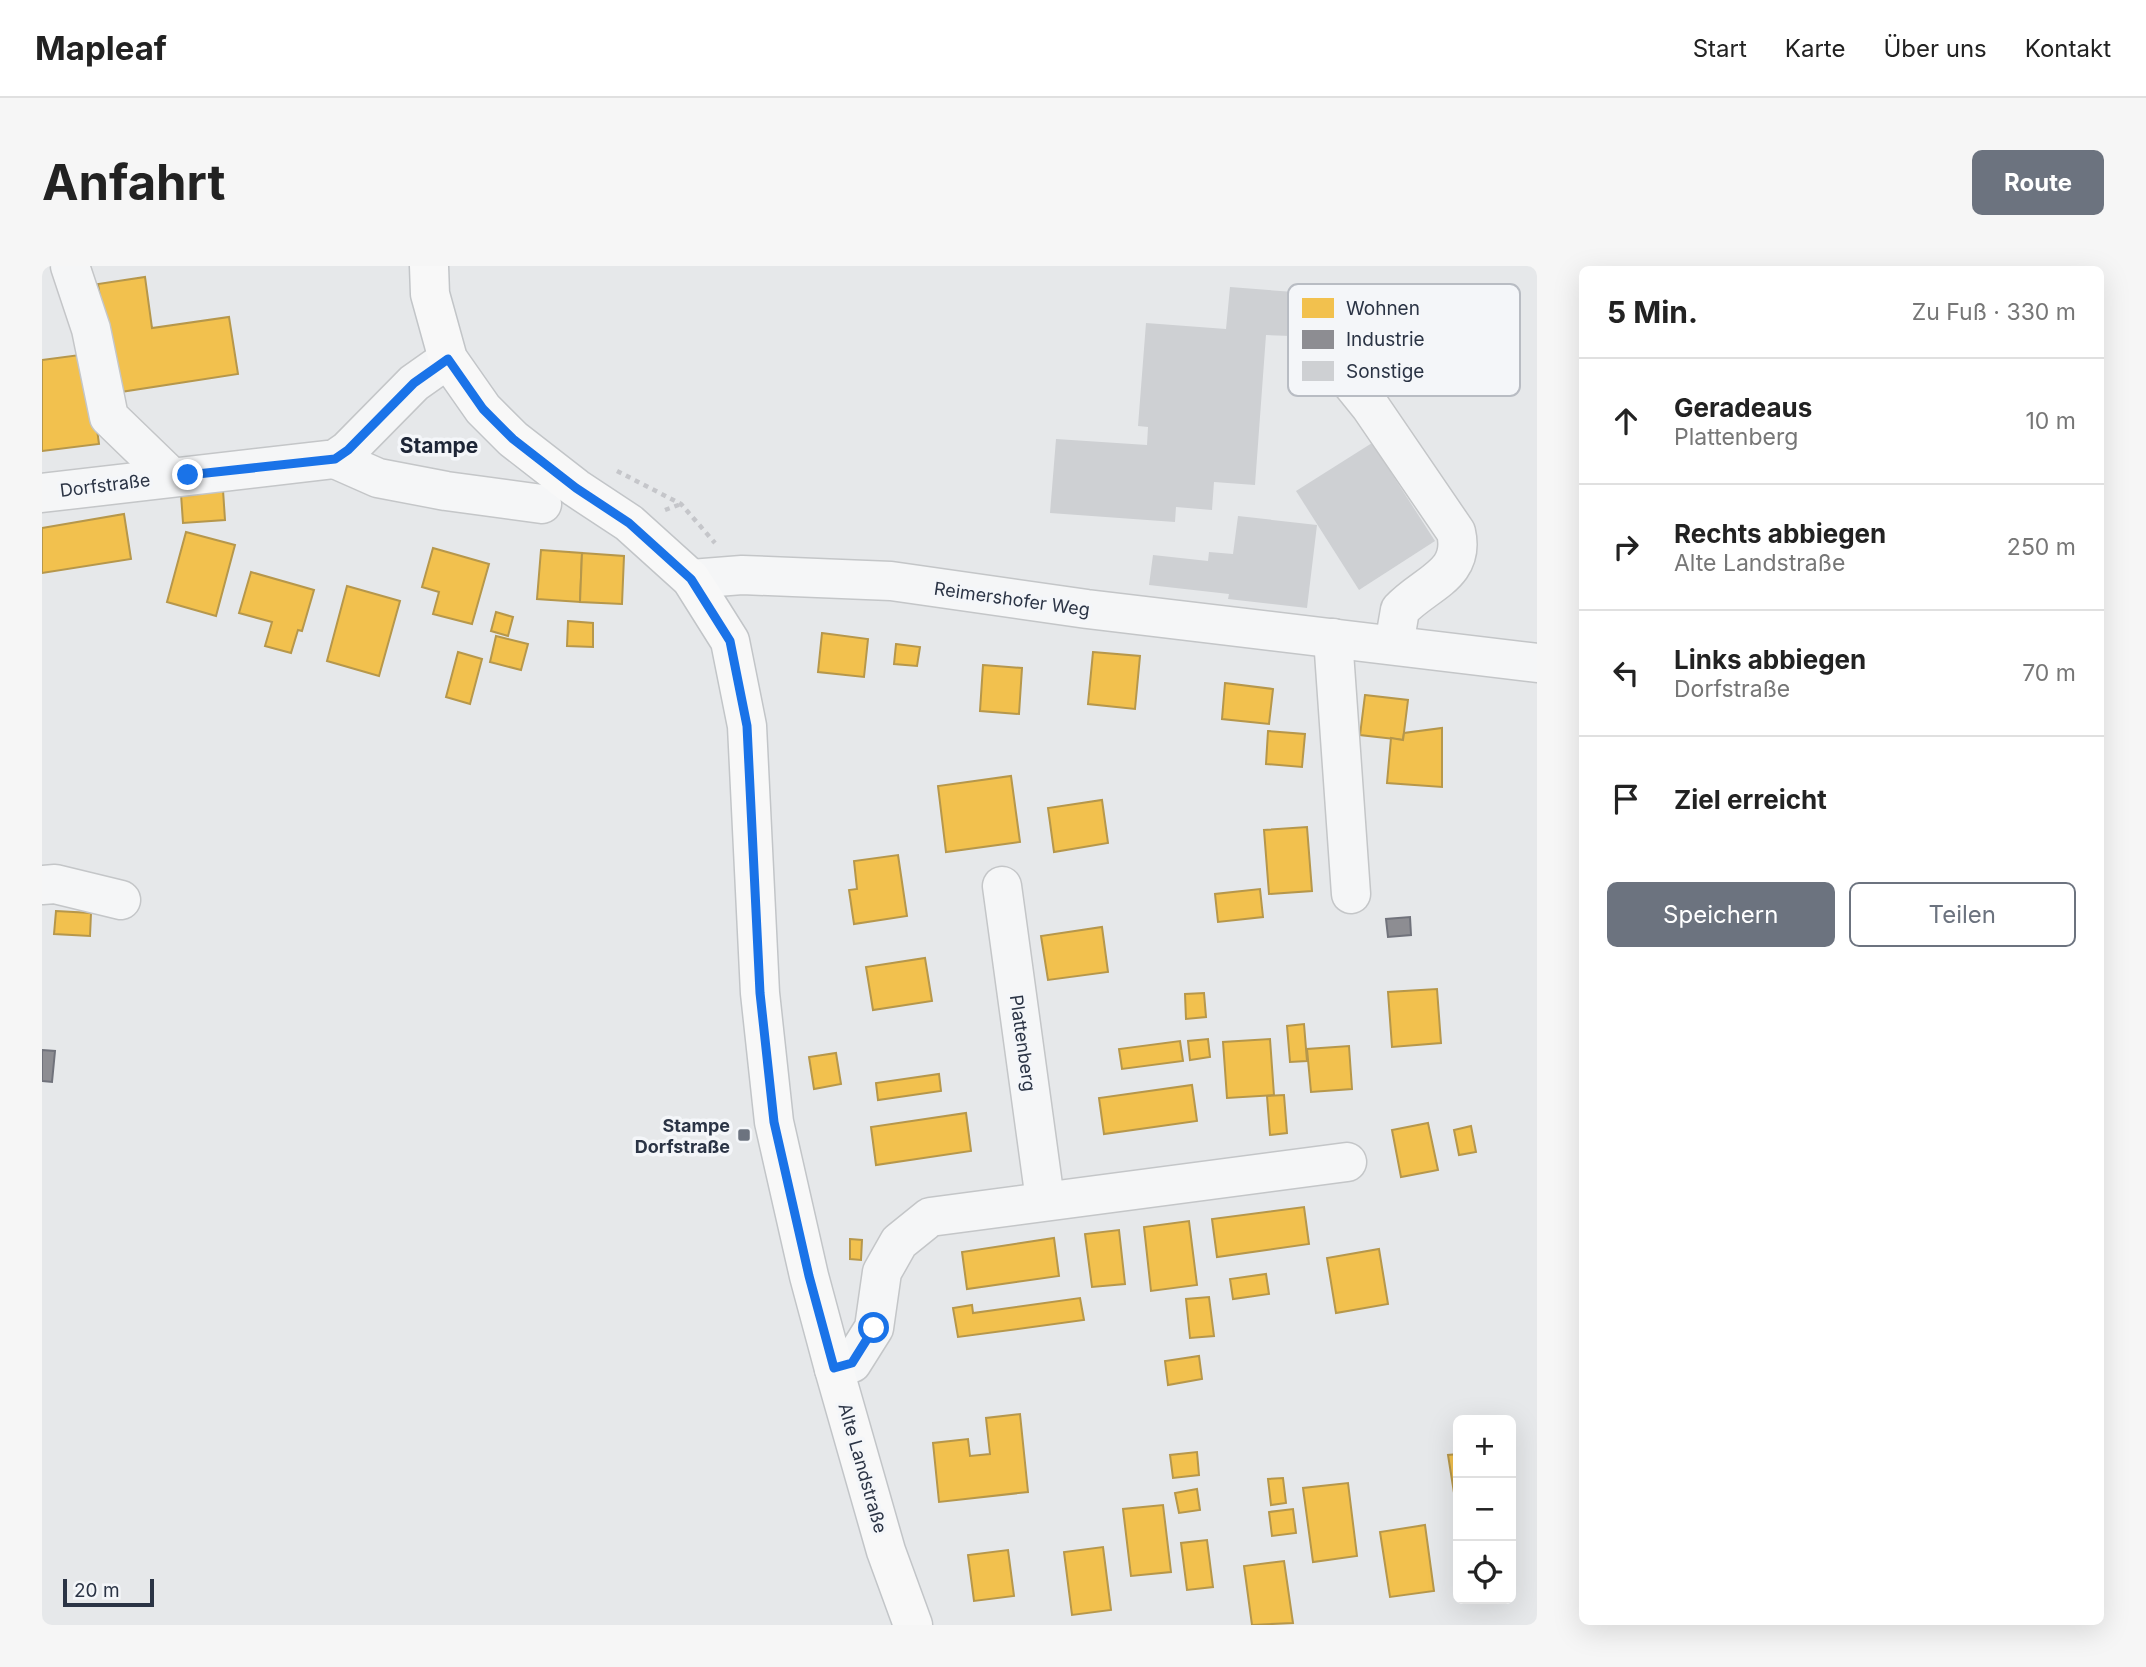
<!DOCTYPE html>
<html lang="de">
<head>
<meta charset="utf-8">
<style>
	:root { --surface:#fff; --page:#f6f6f6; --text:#222; --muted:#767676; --line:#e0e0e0; --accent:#6c737f }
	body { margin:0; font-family:Inter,sans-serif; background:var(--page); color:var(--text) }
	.controls { position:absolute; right:21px; bottom:21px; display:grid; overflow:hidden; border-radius:10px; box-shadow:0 7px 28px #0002 }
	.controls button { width:63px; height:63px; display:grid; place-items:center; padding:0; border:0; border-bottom:2px solid var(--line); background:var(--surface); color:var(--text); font:35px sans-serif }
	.scale { position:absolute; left:21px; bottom:18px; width:91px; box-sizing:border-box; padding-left:7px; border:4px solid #2b3445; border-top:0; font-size:19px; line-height:24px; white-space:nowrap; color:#2b3445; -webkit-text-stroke:5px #f4f6f9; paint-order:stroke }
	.stop { position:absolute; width:21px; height:21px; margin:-16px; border:5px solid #1a73e8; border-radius:50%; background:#fff }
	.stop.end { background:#1a73e8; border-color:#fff; box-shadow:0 2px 7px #0008 }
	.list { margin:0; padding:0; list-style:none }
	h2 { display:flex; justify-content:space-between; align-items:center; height:91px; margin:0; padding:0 28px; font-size:30px }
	h2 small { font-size:23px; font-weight:400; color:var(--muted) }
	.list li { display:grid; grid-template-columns:46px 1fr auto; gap:21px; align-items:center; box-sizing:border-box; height:126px; padding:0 28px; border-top:2px solid var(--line) }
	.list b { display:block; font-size:26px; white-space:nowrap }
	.list p { margin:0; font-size:23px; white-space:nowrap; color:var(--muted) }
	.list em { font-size:23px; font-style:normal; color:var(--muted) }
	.actions { display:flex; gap:14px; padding:21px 28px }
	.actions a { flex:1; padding:16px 0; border:2px solid var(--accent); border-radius:10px; text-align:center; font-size:24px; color:var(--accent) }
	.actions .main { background:var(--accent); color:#fff }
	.icon { flex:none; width:38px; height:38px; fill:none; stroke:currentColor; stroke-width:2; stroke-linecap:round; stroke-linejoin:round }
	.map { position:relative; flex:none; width:1495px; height:1359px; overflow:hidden; border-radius:10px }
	header { display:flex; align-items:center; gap:42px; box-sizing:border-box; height:98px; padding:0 35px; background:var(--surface); border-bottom:2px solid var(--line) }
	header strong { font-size:33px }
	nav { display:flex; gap:38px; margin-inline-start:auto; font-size:24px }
	.intro { display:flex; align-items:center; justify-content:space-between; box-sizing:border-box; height:168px; padding:0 42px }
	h1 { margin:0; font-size:49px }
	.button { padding:18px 32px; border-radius:10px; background:var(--accent); color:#fff; font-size:24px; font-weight:700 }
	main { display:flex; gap:42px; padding:0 42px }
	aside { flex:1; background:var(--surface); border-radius:10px; box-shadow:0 7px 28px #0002 }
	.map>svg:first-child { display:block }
	.homes { fill:#f2c14e; stroke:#b6974b; stroke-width:2 }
	.industry { fill:#8d8d92; stroke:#70727b; stroke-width:2 }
	.building { fill:#ced0d3 }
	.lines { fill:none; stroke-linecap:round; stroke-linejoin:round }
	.minor-casing { stroke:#c4c6c8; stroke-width:41 }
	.major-casing { stroke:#c2c5c8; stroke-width:41 }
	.path { stroke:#c5c6ca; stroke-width:4.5; stroke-dasharray:5 5; stroke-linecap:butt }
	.minor { stroke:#f5f6f7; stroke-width:38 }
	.major { stroke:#f8f8f8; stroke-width:38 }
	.route { stroke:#1a73e8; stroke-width:9 }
	.poi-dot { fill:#6c737f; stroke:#f4f6f9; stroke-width:2.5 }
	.labels { text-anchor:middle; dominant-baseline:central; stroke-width:7; stroke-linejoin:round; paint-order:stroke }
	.street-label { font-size:18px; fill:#2b3445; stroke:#f4f6f9 }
	.poi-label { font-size:18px; font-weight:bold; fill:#2b3445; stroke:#f4f6f9; text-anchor:end }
	.quarter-label { font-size:21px; font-weight:bold; fill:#1d2536; stroke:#f4f6f9 }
	.key { fill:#f4f6f9; stroke:#b8bcc3; stroke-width:2 }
	.key-label { font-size:19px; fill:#2b3445 }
</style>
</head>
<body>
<header>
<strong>Mapleaf</strong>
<nav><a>Start</a><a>Karte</a><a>Über uns</a><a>Kontakt</a></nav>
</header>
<div class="intro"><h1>Anfahrt</h1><a class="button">Route</a></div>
<main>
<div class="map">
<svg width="1495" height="1359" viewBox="0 0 1495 1359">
	<rect width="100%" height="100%" fill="#e6e8ea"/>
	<!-- homes -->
	<g class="homes">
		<path d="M103,11L110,62L187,51L196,108L72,127L56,18Z"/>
		<path d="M45,88L57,178L0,185V94Z"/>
		<path d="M181,224L183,254L141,257L139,228Z"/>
		<path d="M82,248L89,293L0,307V262Z"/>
		<path d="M144,266L193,279L174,350L125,336Z"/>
		<path d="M391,282L447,298L430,358L391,348L397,326L380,321Z"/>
		<path d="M499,284L540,287L538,336L495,333Z"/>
		<path d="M540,287L582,290L580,338L538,336Z"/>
		<path d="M209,306L272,324L260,365L256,364L249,387L223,380L230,356L197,347Z"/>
		<path d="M305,320L358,335L337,410L285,395Z"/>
		<path d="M454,346L471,351L466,370L449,365Z"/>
		<path d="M526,355L551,357V381L525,380Z"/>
		<path d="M780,367L826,373L822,411L776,406Z"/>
		<path d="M454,370L486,378L479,404L448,396Z"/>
		<path d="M854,378L878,381L875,400L852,398Z"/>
		<path d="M416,386L440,393L428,438L404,431Z"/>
		<path d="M1051,386L1098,390L1093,443L1046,438Z"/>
		<path d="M941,399L980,402L977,448L938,445Z"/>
		<path d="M1183,417L1231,423L1227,458L1180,453Z"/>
		<path d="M1323,429L1366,434L1361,474L1318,469Z"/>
		<path d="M1400,462V521L1345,517L1349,472L1361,474L1362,467Z"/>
		<path d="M1226,465L1263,468L1260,501L1224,498Z"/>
		<path d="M969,510L978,576L904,586L896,520Z"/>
		<path d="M1060,534L1066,577L1012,586L1006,542Z"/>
		<path d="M1265,561L1270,625L1227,628L1222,564Z"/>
		<path d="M856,589L865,650L812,658L807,624L815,623L812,595Z"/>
		<path d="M1218,623L1221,651L1176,656L1173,628Z"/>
		<path d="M14,645L49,647L48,670L12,668Z"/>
		<path d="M1060,661L1066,706L1006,714L999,670Z"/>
		<path d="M883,692L890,735L831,744L824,701Z"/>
		<path d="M1395,723L1399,777L1350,781L1346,726Z"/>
		<path d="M1162,727L1164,751L1144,753L1143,728Z"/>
		<path d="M1262,758L1265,795L1248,796L1245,760Z"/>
		<path d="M1166,773L1168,791L1148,794L1146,775Z"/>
		<path d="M1228,773L1232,829L1185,832L1181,776Z"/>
		<path d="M1138,775L1141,795L1080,803L1077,783Z"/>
		<path d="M1307,780L1310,823L1269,826L1265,783Z"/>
		<path d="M794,787L799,818L772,823L767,791Z"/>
		<path d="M897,808L899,825L836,834L834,817Z"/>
		<path d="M1150,819L1155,855L1062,868L1057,832Z"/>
		<path d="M1242,829L1245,867L1228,869L1225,830Z"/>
		<path d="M924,847L929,885L834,899L829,861Z"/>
		<path d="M1386,857L1396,904L1359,911L1350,864Z"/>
		<path d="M1429,860L1434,886L1417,889L1412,864Z"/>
		<path d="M1262,941L1267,978L1175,991L1170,953Z"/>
		<path d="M1147,955L1155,1019L1109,1025L1102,961Z"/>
		<path d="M1077,964L1083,1018L1050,1021L1043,968Z"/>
		<path d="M1012,972L1017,1010L925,1023L920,986Z"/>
		<path d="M808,973L820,974L819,994L808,993Z"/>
		<path d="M1337,983L1346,1038L1294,1047L1285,992Z"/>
		<path d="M1224,1008L1227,1028L1191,1033L1188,1013Z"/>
		<path d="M1167,1031L1172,1070L1148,1072L1144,1033Z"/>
		<path d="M1038,1032L1042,1054L916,1071L911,1042L930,1039L931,1047Z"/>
		<path d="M1157,1090L1160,1113L1126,1119L1123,1095Z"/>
		<path d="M978,1148L986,1226L897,1236L891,1177L926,1173L928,1190L948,1188L944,1152Z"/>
		<path d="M1155,1186L1157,1209L1131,1212L1128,1189Z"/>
		<path d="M1416,1188V1252L1406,1189Z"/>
		<path d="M1241,1212L1244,1237L1229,1239L1226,1213Z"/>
		<path d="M1306,1217L1315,1290L1271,1296L1261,1222Z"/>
		<path d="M1155,1223L1158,1244L1137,1247L1133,1227Z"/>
		<path d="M1121,1239L1129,1306L1089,1310L1081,1243Z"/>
		<path d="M1251,1243L1254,1267L1230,1270L1227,1246Z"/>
		<path d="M1383,1259L1392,1325L1348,1331L1338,1266Z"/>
		<path d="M1165,1274L1171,1321L1145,1324L1139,1277Z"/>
		<path d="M1061,1281L1069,1344L1030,1349L1022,1286Z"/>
		<path d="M966,1284L972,1330L932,1335L926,1289Z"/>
		<path d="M1242,1295L1251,1357L1210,1359L1202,1300Z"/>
	</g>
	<!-- industry -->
	<g class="industry">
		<path d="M1368,651L1369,669L1346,671L1344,653Z"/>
		<path d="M0,784L13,785L10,816L0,815Z"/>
	</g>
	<!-- building -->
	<g class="building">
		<path d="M1188,21L1252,26L1249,70L1224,69L1213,219L1172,216L1170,244L1134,241L1133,256L1008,247L1014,173L1105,179L1106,161L1096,160L1104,57L1184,63Z"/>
		<path d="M1330,177L1393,275L1317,324L1254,225Z"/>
		<path d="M1196,250L1275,259L1265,342L1186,333L1187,328L1107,319L1111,289L1166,295L1167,286L1191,288Z"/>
	</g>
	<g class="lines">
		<defs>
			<g id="minor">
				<path d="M28,0L49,63L67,151L129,211"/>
				<path d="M1290,93L1328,140L1414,266C1424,309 1383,317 1358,344L1352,379"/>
				<path d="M293,193L336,212L404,225L500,238"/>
				<path d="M0,227L293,193L306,184L372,117L406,93"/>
				<path d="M649,313L700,309L849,315L1045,343L1495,397"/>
				<path d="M1291,372L1309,628"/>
				<path d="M0,619L13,618L79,634"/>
				<path d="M960,620L1003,934"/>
				<path d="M792,1103L810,1097L832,1062L840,1006L857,976L888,951L1305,896"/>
			</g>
			<path id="major" d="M387,0L388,28L406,93L441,143L471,173L534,222L587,257L649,313L688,375L705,460L718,727L732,856L767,1010L792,1103L844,1285L871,1359"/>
		</defs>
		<!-- minor casing -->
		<use href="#minor" class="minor-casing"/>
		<!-- major casing -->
		<use href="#major" class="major-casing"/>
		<!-- path -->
		<g class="path">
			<path d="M575,205L639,238L673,277"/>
			<path d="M623,244L639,238"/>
		</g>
		<!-- minor -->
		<use href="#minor" class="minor"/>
		<!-- major -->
		<use href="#major" class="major"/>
	</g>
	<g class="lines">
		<!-- route -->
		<path class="route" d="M146,209L293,193L306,184L372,117L406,93L441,143L471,173L534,222L587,257L649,313L688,375L705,460L718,727L732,856L767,1010L792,1102L810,1097L832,1062"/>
	</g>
	<!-- markers -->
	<rect class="poi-dot" x="695" y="862" width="14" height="14" rx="3.5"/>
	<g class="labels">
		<!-- street labels -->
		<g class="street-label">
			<text transform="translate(63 219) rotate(-7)">Dorfstraße</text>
			<text transform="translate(970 333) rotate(8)">Reimershofer Weg</text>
			<text transform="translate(981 777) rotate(82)">Plattenberg</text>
			<text transform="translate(821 1202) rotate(74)">Alte Landstraße</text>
		</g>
		<!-- poi labels -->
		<g class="poi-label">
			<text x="688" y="859">Stampe<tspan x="688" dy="21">Dorfstraße</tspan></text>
		</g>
		<!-- quarter labels -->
		<g class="quarter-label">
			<text x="397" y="179">Stampe</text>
		</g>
	</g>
	<!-- legend -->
	<rect x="1246" y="18" width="232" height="112" rx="10" class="key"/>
	<rect x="1260" y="32" width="32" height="20" fill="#f2c14e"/>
	<rect x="1260" y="64" width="32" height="19" fill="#8d8d92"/>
	<rect x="1260" y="95" width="32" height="20" fill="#ced0d3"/>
	<g class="key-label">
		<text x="1304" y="49">Wohnen</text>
		<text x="1304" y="80">Industrie</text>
		<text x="1304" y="112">Sonstige</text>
	</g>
</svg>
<div class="controls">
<button>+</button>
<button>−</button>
<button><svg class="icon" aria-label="locate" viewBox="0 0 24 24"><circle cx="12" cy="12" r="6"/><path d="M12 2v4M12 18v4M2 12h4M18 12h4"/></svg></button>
</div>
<div class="scale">20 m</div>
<div class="stop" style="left:832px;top:1062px"></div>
<div class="stop end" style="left:146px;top:209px"></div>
</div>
<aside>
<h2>5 Min.<small>Zu Fuß · 330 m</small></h2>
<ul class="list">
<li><svg class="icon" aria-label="ahead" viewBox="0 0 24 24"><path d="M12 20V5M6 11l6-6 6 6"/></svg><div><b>Geradeaus</b><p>Plattenberg</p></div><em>10 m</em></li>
<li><svg class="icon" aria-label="right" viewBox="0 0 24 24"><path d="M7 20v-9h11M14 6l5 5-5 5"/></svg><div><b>Rechts abbiegen</b><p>Alte Landstraße</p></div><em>250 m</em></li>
<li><svg class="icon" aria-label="left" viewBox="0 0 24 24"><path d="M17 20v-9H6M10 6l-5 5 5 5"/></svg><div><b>Links abbiegen</b><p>Dorfstraße</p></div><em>70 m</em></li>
<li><svg class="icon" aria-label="arrive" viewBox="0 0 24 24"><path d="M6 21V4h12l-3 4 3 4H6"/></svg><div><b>Ziel erreicht</b></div></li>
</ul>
<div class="actions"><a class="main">Speichern</a><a>Teilen</a></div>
</aside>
</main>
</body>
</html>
